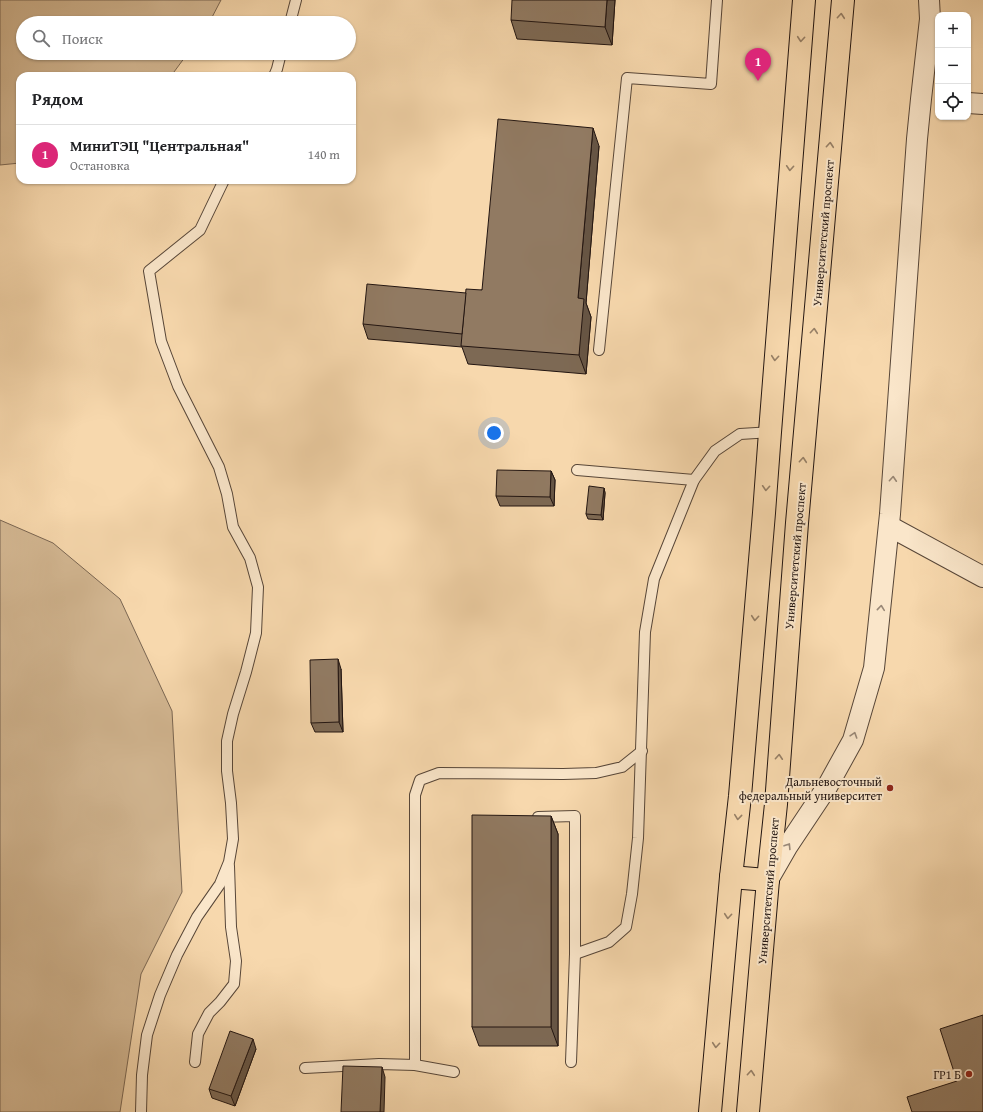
<!DOCTYPE html>
<html lang="ru">
<head>
<meta charset="utf-8">
<style>
	:root { --surface:#fff; --page:#f6f6f6; --text:#202124; --muted:#757577; --line:#e0e0e0; --accent:#db2777 }
	body { margin:0; font-family:"Gentium Book Plus",serif; background:var(--page); color:var(--text) }
	.controls { position:absolute; right:12px; top:12px; display:grid; overflow:hidden; border-radius:8px; box-shadow:0 1px 3px #0004 }
	.controls button { width:36px; height:36px; display:grid; place-items:center; padding:0; border:0; border-bottom:1px solid var(--line); background:var(--surface); color:var(--text); font:20px sans-serif }
	.you { position:absolute; left:494px; top:433px; width:14px; height:14px; margin:-10px; border:3px solid #fff; border-radius:50%; background:#1a73e8; box-shadow:0 0 0 6px #1a73e833 }
	.badge { display:grid; place-items:center; width:26px; height:26px; border-radius:50%; background:var(--accent); color:#fff; font-size:13px; font-weight:700 }
	.pin { position:absolute; translate:-50% -33px; filter:drop-shadow(0 1px 2px #0008) }
	.pin::after { content:''; position:absolute; top:21px; width:14px; height:12px; background:inherit; clip-path:polygon(0 0,100% 0,50% 100%) }
	.list { margin:0; padding:0; list-style:none }
	h2 { display:flex; justify-content:space-between; align-items:center; height:52px; margin:0; padding:0 16px; font-size:17px }
	h2 small { font-size:13px; font-weight:400; color:var(--muted) }
	.list li { display:grid; grid-template-columns:26px 1fr auto; gap:12px; align-items:center; box-sizing:border-box; height:60px; padding:0 16px; border-top:1px solid var(--line) }
	.list b { display:block; font-size:15px; white-space:nowrap }
	.list p { margin:0; font-size:13px; white-space:nowrap; color:var(--muted) }
	.list em { font-size:13px; font-style:normal; color:var(--muted) }
	.icon { flex:none; width:22px; height:22px; fill:none; stroke:currentColor; stroke-width:2; stroke-linecap:round; stroke-linejoin:round }
	.map { position:relative; flex:none; width:983px; height:1112px; overflow:hidden }
	.search { position:absolute; background:var(--surface); box-shadow:0 1px 3px #0004; left:16px; top:16px; width:340px; height:44px; display:flex; align-items:center; gap:10px; box-sizing:border-box; padding:0 14px; border-radius:22px; color:var(--muted); font-size:15px }
	.panel { position:absolute; background:var(--surface); box-shadow:0 1px 3px #0004; left:16px; top:72px; width:340px; height:112px; border-radius:12px }
	.map>svg:first-child { display:block }
	.green { fill:#d3b792; stroke:#7a6652 }
	.lines { fill:none; stroke-linecap:round; stroke-linejoin:round }
	.lane-casing { stroke:#574638; stroke-width:12 }
	.street-casing { stroke:#574638; stroke-width:22 }
	.primary-casing { stroke:#221511; stroke-width:24 }
	.lane { stroke:#fae6ca; stroke-width:10 }
	.street { stroke:#fae6ca; stroke-width:20 }
	.primary { stroke:#f7d8ad; stroke-width:22 }
	.wall { fill:#7d6954; stroke:#221511 }
	.shaded-wall { fill:#665545; stroke:#221511 }
	.building { fill:#917a62; stroke:#221511 }
	.oneway { stroke:#978067 }
	.oneway2 { stroke:#987 }
	.poi-dot { fill:#8f2418; stroke:#fae6ca; stroke-width:1.5 }
	.labels { text-anchor:middle; dominant-baseline:central; stroke-width:4; stroke-linejoin:round; paint-order:stroke }
	.street-label { font-size:12px; fill:#221511; stroke:#fae6ca }
	.poi-label { font-size:12px; fill:#221511; stroke:#fae6ca; text-anchor:end }
</style>
</head>
<body>
<div class="map">
<svg width="983" height="1112" viewBox="0 0 983 1112">
	<rect width="100%" height="100%" fill="#f7d8ad"/>
	<filter id="stains"><feTurbulence type="fractalNoise" baseFrequency=".005" numOctaves="4"/><feColorMatrix values="0 0 0 0 .2 0 0 0 0 .09 0 0 0 0 .02 0 0 0 .5 -.17"/></filter>
	<radialGradient id="worn" r=".72"><stop offset=".6" stop-color="#630" stop-opacity="0"/><stop offset="1" stop-color="#630" stop-opacity=".3"/></radialGradient>
	<!-- green -->
	<g class="green">
		<path d="M0,0H221L209,23H23V53H188L171,76H20V163L0,165Z"/>
		<path d="M0,520L53,543L120,599L172,711L182,892L141,974L120,1112H0Z"/>
	</g>
	<g class="lines">
		<defs>
			<g id="lane">
				<path d="M290,23L296,0"/>
				<path d="M274,76L277,69L281,53"/>
				<path d="M599,350L627,78L711,84L717,0"/>
				<path d="M577,470L694,480"/>
				<path d="M538,817L575,816V954L571,1062"/>
				<path d="M575,954L609,942L626,927L632,894L638,838L645,632L654,579L694,480L715,451L740,434L770,432"/>
				<path d="M195,1062L198,1034L209,1013L220,1002L234,984L236,961L231,927L229,866"/>
				<path d="M415,1065L454,1072"/>
				<path d="M305,1068L379,1064L415,1065V795L420,780L439,773L563,774L596,773L622,767L642,751"/>
				<path d="M141,1112L142,1075L147,1035L160,995L177,955L197,917L220,884L229,862L233,839L231,803L227,771V741L233,714L246,672L256,633L258,587L250,558L233,527L227,494L219,467L178,386L161,341L149,271L200,230L224,180"/>
			</g>
			<g id="street">
				<path d="M968,103L983,104"/>
				<path d="M889,526L983,577"/>
				<path d="M768,880L787,847L827,787L853,740L874,668L890,514L917,139L921,99L930,19L929,0"/>
			</g>
			<g id="primary">
				<path d="M731,877L768,880"/>
				<path d="M710,1112L731,877L740,796L764,513L770,432L804,0"/>
				<path d="M748,1112L768,880L776,804L797,523L843,0"/>
			</g>
		</defs>
		<!-- lane casing -->
		<use href="#lane" class="lane-casing"/>
		<!-- street casing -->
		<use href="#street" class="street-casing"/>
		<!-- primary casing -->
		<use href="#primary" class="primary-casing"/>
		<!-- lane -->
		<use href="#lane" class="lane"/>
		<!-- street -->
		<use href="#street" class="street"/>
		<!-- primary -->
		<use href="#primary" class="primary"/>
	</g>
	<!-- wall -->
	<g class="wall">
		<path d="M615,0L612,45L517,39L511,20Z"/>
		<path d="M599,146L586,303L591,317L586,374L468,364L462,347L368,339L363,324L466,293L482,290Z"/>
		<path d="M551,471L555,480L554,506H500L496,496Z"/>
		<path d="M604,488L605,493L603,520L588,519L586,514Z"/>
		<path d="M341,669L343,732H315L311,723Z"/>
		<path d="M551,816L558,834V1046H479L472,1027Z"/>
		<path d="M256,1049L235,1106L212,1098L209,1089Z"/>
	</g>
	<!-- shaded-wall -->
	<g class="shaded-wall">
		<path d="M607,0H615L612,45L605,27Z"/>
		<path d="M593,128L599,146L586,303L591,317L586,374L579,355L578,298Z"/>
		<path d="M551,471L555,480L554,506L550,497Z"/>
		<path d="M604,488L605,493L603,520L601,515Z"/>
		<path d="M338,659L341,669L343,732L339,722Z"/>
		<path d="M551,816L558,834V1046L551,1027Z"/>
		<path d="M253,1039L256,1049L235,1106L231,1096Z"/>
		<path d="M382,1067L385,1077L384,1112H380Z"/>
	</g>
	<!-- building -->
	<g class="building">
		<path d="M512,0H607L605,27L511,20Z"/>
		<path d="M498,119L593,128L578,298L584,299L579,355L461,346L466,289L482,290Z"/>
		<path d="M367,284L466,293L462,334L363,324Z"/>
		<path d="M497,470L551,471L550,497L496,496Z"/>
		<path d="M589,486L604,488L601,515L586,514Z"/>
		<path d="M338,659L339,722L311,723L310,660Z"/>
		<path d="M472,815L551,816V1027H472Z"/>
		<path d="M983,1015V1112H912L907,1097L957,1081L940,1029Z"/>
		<path d="M230,1031L253,1039L231,1096L209,1089Z"/>
		<path d="M343,1066L382,1067L380,1112H341Z"/>
	</g>
	<!-- one-way arrows -->
	<defs><path id="oneway-chevron" d="M-2-3.5L2.5 0L-2 3.5" fill="none" stroke-width="1.6" stroke-linecap="round" stroke-linejoin="round"/></defs>
	<g class="oneway">
		<use href="#oneway-chevron" transform="translate(841 16) rotate(-85)"/>
		<use href="#oneway-chevron" transform="translate(801 39) rotate(95)"/>
		<use href="#oneway-chevron" transform="translate(830 145) rotate(-85)"/>
		<use href="#oneway-chevron" transform="translate(790 168) rotate(94)"/>
		<use href="#oneway-chevron" transform="translate(814 331) rotate(-85)"/>
		<use href="#oneway-chevron" transform="translate(775 358) rotate(95)"/>
		<use href="#oneway-chevron" transform="translate(803 460) rotate(-85)"/>
		<use href="#oneway-chevron" transform="translate(766 488) rotate(94)"/>
		<use href="#oneway-chevron" transform="translate(755 618) rotate(95)"/>
		<use href="#oneway-chevron" transform="translate(779 757) rotate(-86)"/>
		<use href="#oneway-chevron" transform="translate(738 817) rotate(96)"/>
		<use href="#oneway-chevron" transform="translate(728 916) rotate(95)"/>
		<use href="#oneway-chevron" transform="translate(716 1045) rotate(95)"/>
		<use href="#oneway-chevron" transform="translate(751 1073) rotate(-85)"/>
	</g>
	<g class="oneway2">
		<use href="#oneway-chevron" transform="translate(893 479) rotate(-86)"/>
		<use href="#oneway-chevron" transform="translate(881 608) rotate(-84)"/>
		<use href="#oneway-chevron" transform="translate(854 735) rotate(-72)"/>
		<use href="#oneway-chevron" transform="translate(788 846) rotate(-58)"/>
	</g>
	<!-- markers -->
	<g class="poi-dot">
		<circle cx="890" cy="788" r="4"/>
		<circle cx="969" cy="1074" r="4"/>
	</g>
	<g class="labels">
		<!-- street labels -->
		<g class="street-label">
			<text transform="translate(823 233) rotate(-85)">Университетский проспект</text>
			<text transform="translate(795 556) rotate(-85)">Университетский проспект</text>
			<text transform="translate(768 891) rotate(-85)">Университетский проспект</text>
		</g>
		<!-- poi labels -->
		<g class="poi-label">
			<text x="882" y="781">Дальневосточный<tspan x="882" dy="14">федеральный университет</tspan></text>
			<text x="961" y="1074">ГР1 Б</text>
		</g>
	</g>
	<rect width="100%" height="100%" filter="url(#stains)"/>
	<rect width="100%" height="100%" fill="url(#worn)"/>
</svg>
<div class="controls">
<button>+</button>
<button>−</button>
<button><svg class="icon" aria-label="locate" viewBox="0 0 24 24"><circle cx="12" cy="12" r="6"/><path d="M12 2v4M12 18v4M2 12h4M18 12h4"/></svg></button>
</div>
<div class="you"></div>
<div class="pin badge" style="left:758px;top:81px">1</div>
<div class="search"><svg class="icon" aria-label="search" viewBox="0 0 24 24"><circle cx="10" cy="10" r="6"/><path d="M15 15l6 6"/></svg>Поиск</div>
<section class="panel">
<h2>Рядом<small></small></h2>
<ul class="list">
<li><span class="badge">1</span><div><b>МиниТЭЦ &quot;Центральная&quot;</b><p>Остановка</p></div><em>140 m</em></li>
</ul>
</section>
</div>
</body>
</html>
